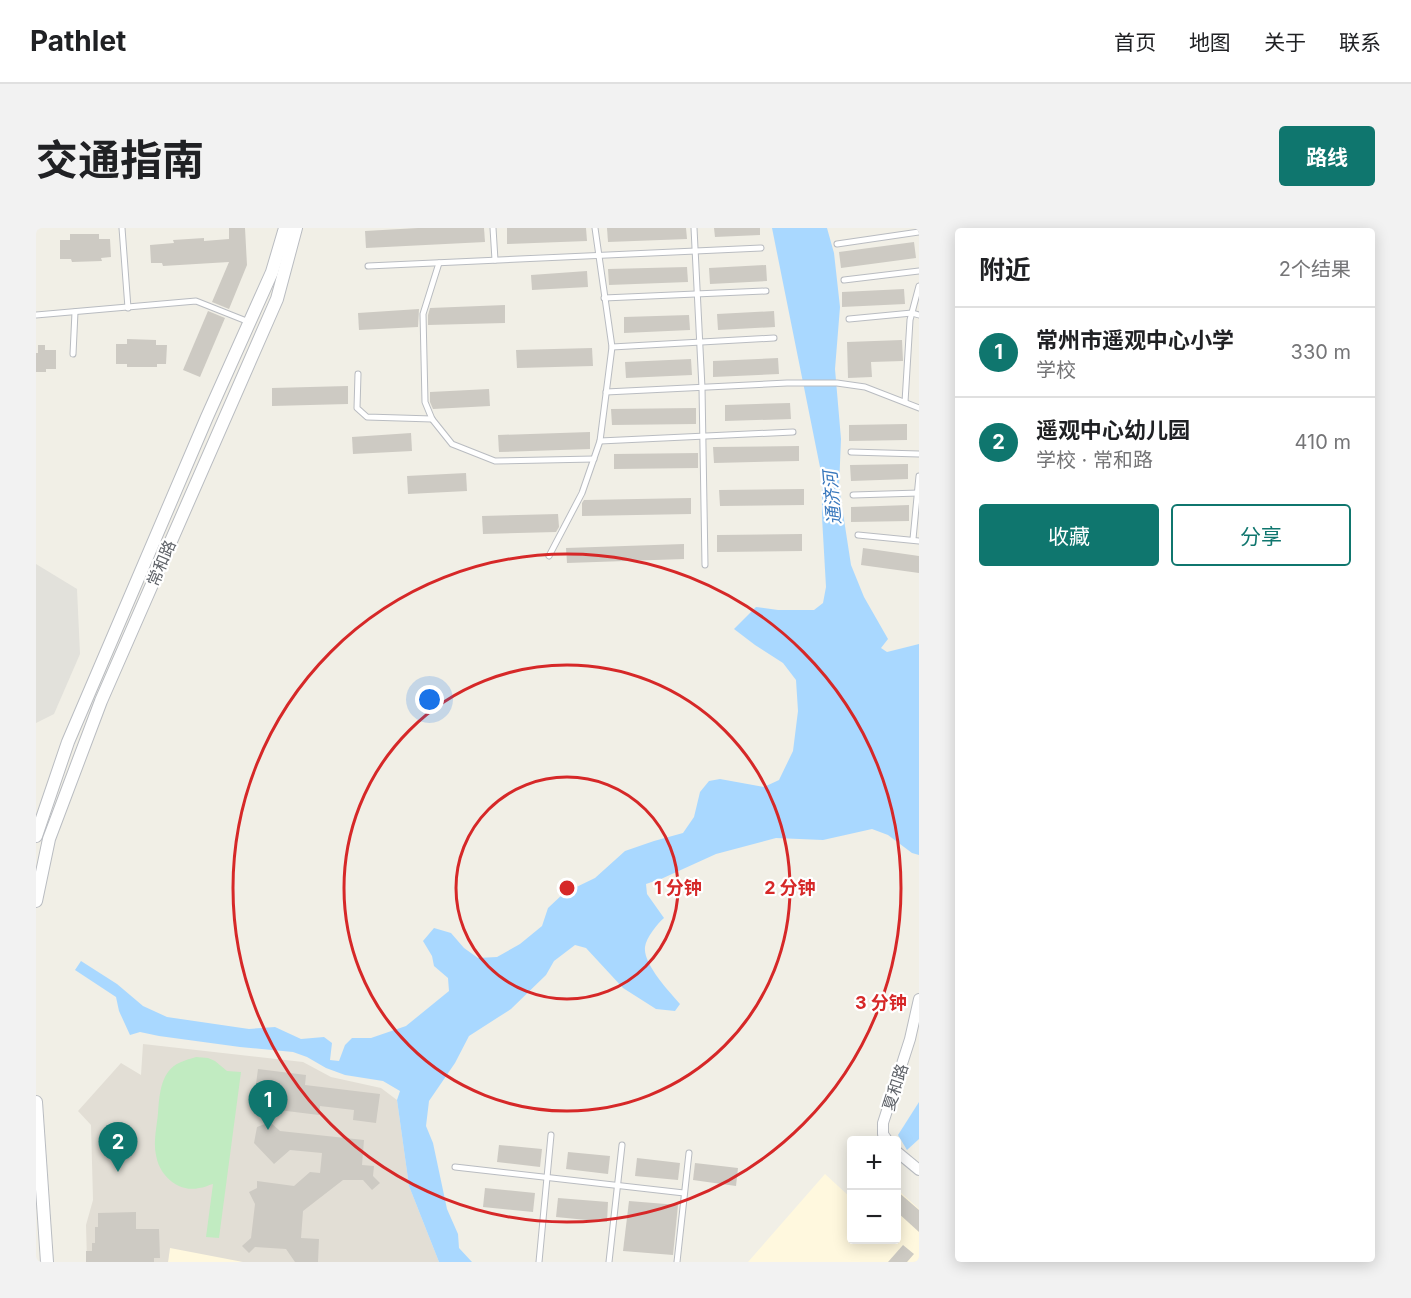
<!DOCTYPE html>
<html lang="zh">
<head>
<meta charset="utf-8">
<style>
	:root { --surface:#fff; --page:#f2f2f2; --text:#202124; --muted:#757577; --line:#e0e0e0; --accent:#0f766e }
	body { margin:0; font-family:Inter,"Noto Sans SC",sans-serif; background:var(--page); color:var(--text) }
	.controls { position:absolute; right:18px; bottom:18px; display:grid; overflow:hidden; border-radius:6px; box-shadow:0 3px 15px #0003 }
	.controls button { width:54px; height:54px; display:grid; place-items:center; padding:0; border:0; border-bottom:2px solid var(--line); background:var(--surface); color:var(--text); font:30px sans-serif }
	.you { position:absolute; left:394px; top:472px; width:21px; height:21px; margin:-15px; border:4px solid #fff; border-radius:50%; background:#1a73e8; box-shadow:0 0 0 9px #1a73e833 }
	.badge { display:grid; place-items:center; width:39px; height:39px; border-radius:50%; background:var(--accent); color:#fff; font-size:20px; font-weight:700 }
	.pin { position:absolute; translate:-50% -50px; filter:drop-shadow(0 2px 3px #0008) }
	.pin::after { content:''; position:absolute; top:32px; width:21px; height:18px; background:inherit; clip-path:polygon(0 0,100% 0,50% 100%) }
	.list { margin:0; padding:0; list-style:none }
	h2 { display:flex; justify-content:space-between; align-items:center; height:78px; margin:0; padding:0 24px; font-size:26px }
	h2 small { font-size:20px; font-weight:400; color:var(--muted) }
	.list li { display:grid; grid-template-columns:39px 1fr auto; gap:18px; align-items:center; box-sizing:border-box; height:90px; padding:0 24px; border-top:2px solid var(--line) }
	.list b { display:block; font-size:22px; white-space:nowrap }
	.list p { margin:0; font-size:20px; white-space:nowrap; color:var(--muted) }
	.list em { font-size:20px; font-style:normal; color:var(--muted) }
	.actions { display:flex; gap:12px; padding:18px 24px }
	.actions a { flex:1; padding:14px 0; border:2px solid var(--accent); border-radius:6px; text-align:center; font-size:21px; color:var(--accent) }
	.actions .main { background:var(--accent); color:#fff }
	.map { position:relative; flex:none; width:883px; height:1034px; overflow:hidden; border-radius:6px }
	header { display:flex; align-items:center; gap:36px; box-sizing:border-box; height:84px; padding:0 30px; background:var(--surface); border-bottom:2px solid var(--line) }
	header strong { font-size:28px }
	nav { display:flex; gap:33px; margin-inline-start:auto; font-size:21px }
	.intro { display:flex; align-items:center; justify-content:space-between; box-sizing:border-box; height:144px; padding:0 36px }
	h1 { margin:0; font-size:42px }
	.button { padding:15px 27px; border-radius:6px; background:var(--accent); color:#fff; font-size:21px; font-weight:700 }
	main { display:flex; gap:36px; padding:0 36px }
	aside { flex:1; background:var(--surface); border-radius:6px; box-shadow:0 3px 15px #0003 }
	.map>svg:first-child { display:block }
	.commercial { fill:#fff8de }
	.industrial { fill:#e2e1db }
	.education { fill:#e2ded5 }
	.green { fill:#c1ebc1 }
	.water { fill:#a9d8ff }
	.building { fill:#cdcac3 }
	.lines { fill:none; stroke-linecap:round; stroke-linejoin:round }
	.service-casing { stroke:#b9bcc1; stroke-width:7 }
	.minor-casing { stroke:#b9bcc1; stroke-width:12 }
	.tertiary-casing { stroke:#b9bcc1; stroke-width:14 }
	.service { stroke:#fff; stroke-width:5 }
	.minor { stroke:#fff; stroke-width:10 }
	.tertiary { stroke:#fff; stroke-width:12 }
	.ring { fill:none; stroke:#d62828; stroke-width:3 }
	.labels { text-anchor:middle; dominant-baseline:central; stroke-width:4.5; stroke-linejoin:round; paint-order:stroke }
	.street-label { font-size:16px; fill:#5e6268; stroke:#fff }
	.water-label { font-size:18px; font-style:italic; fill:#3978bd; stroke:#fff }
	.centre { fill:#d62828; stroke:#fff; stroke-width:3 }
	.ring-label { font-size:18px; text-anchor:middle; font-weight:bold; fill:#d62828; stroke:#fff; stroke-width:4.5; stroke-linejoin:round; paint-order:stroke }
</style>
</head>
<body>
<header>
<strong>Pathlet</strong>
<nav><a>首页</a><a>地图</a><a>关于</a><a>联系</a></nav>
</header>
<div class="intro"><h1>交通指南</h1><a class="button">路线</a></div>
<main>
<div class="map">
<svg width="883" height="1034" viewBox="0 0 883 1034">
	<rect width="100%" height="100%" fill="#f1efe6"/>
	<!-- commercial -->
	<g class="commercial">
		<path d="M789,946L815,970L816,1012H860L861,961L883,981V1034H712Z"/>
		<path d="M134,1019L201,1032L207,1034H132Z"/>
	</g>
	<!-- industrial -->
	<path class="industrial" d="M0,336L41,361L44,426L18,486L0,495Z"/>
	<!-- education -->
	<path class="education" d="M107,816L267,834L295,849L345,860L361,872L373,958L403,1034H207L134,1020L132,1034H51L50,997L57,972L55,897L42,883L85,835L105,847Z"/>
	<!-- green -->
	<path class="green" d="M160,829L172,830L179,833L191,843L205,844L183,1010L170,1009L177,956C172,957 168,960 163,960C142,965 123,947 120,927C117,913 121,898 122,885C123,871 124,855 132,844C138,835 150,832 160,829Z"/>
	<!-- water -->
	<g class="water">
		<path d="M736,0H791L798,25L804,79L799,141L805,211L803,259L815,337L828,369L852,411L845,420L851,424L883,416V627L876,625L852,607L836,601L787,612L740,610L680,626L625,651L610,656L611,666L628,690C621,696 610,710 609,719C607,736 633,763 644,776L639,783L620,781L587,760L550,720L539,717L518,733L510,747L475,781L433,808L419,835L393,873L390,898L397,915L411,981L422,1006L423,1020L436,1034H403L373,958L361,872L364,863L347,853L309,847L290,840L271,829L257,824L204,819L123,808L104,804L94,807L83,783L80,769L39,742L45,733L81,756L107,778L131,789L213,801L239,799L265,811L288,809L296,815L294,832L303,833L309,817L316,810H335L370,798L413,763L412,750L398,738L396,728L387,713L398,700L415,705L428,720L442,730L461,729L484,716L506,698L512,680L528,665L559,650L589,623L618,613L647,605L658,589L664,564L673,553L684,551L728,559L743,552L757,523L762,483L760,452L747,435L719,417L698,401L720,379L742,382H778L787,375L790,359L786,289V249Z"/>
		<path d="M883,874V911L871,922L862,907Z"/>
	</g>
	<!-- building -->
	<g class="building">
		<path d="M193,0H209L211,37L193,81L176,74L193,34L127,38L126,35H115L114,17L138,15L137,12L168,10V13L193,11Z"/>
		<path d="M382,0H448L449,14L330,20L329,3Z"/>
		<path d="M471,0H550L551,13L471,16Z"/>
		<path d="M571,0H650L651,11L572,14Z"/>
		<path d="M678,0H724V7L679,9Z"/>
		<path d="M34,6H63V11H74L75,29L65,30L66,33L36,34L35,31H24V12H34Z"/>
		<path d="M878,14L880,30L805,40L803,24Z"/>
		<path d="M730,37L731,53L674,56L673,40Z"/>
		<path d="M651,39L652,54L573,57L572,41Z"/>
		<path d="M551,43L552,59L496,62L495,47Z"/>
		<path d="M868,61L869,76L806,79V64Z"/>
		<path d="M469,77V95L392,97V87L394,80Z"/>
		<path d="M383,81L382,99L323,102L322,85Z"/>
		<path d="M172,83L189,90L164,149L147,142Z"/>
		<path d="M738,83L739,99L682,102L681,86Z"/>
		<path d="M653,87L654,102L588,105V89Z"/>
		<path d="M91,111L120,112V117H131L130,136H121V139H91V136H80V116H91Z"/>
		<path d="M866,112L867,133L835,134L836,149L812,150L811,114Z"/>
		<path d="M2,117H9V122H20V141H10V144H0V125H2Z"/>
		<path d="M556,120L557,138L481,140L480,122Z"/>
		<path d="M742,130L743,146L677,149V133Z"/>
		<path d="M655,131L656,147L590,150L589,134Z"/>
		<path d="M312,158V176L236,178V160Z"/>
		<path d="M453,161L454,178L397,181L394,174V164Z"/>
		<path d="M754,175L755,191L689,193V177Z"/>
		<path d="M660,180V196L576,197L575,181Z"/>
		<path d="M871,196V212L813,213V197Z"/>
		<path d="M554,204V221L463,224L462,207Z"/>
		<path d="M375,205L376,223L317,226L316,209Z"/>
		<path d="M763,218V233L678,235L677,219Z"/>
		<path d="M662,225V240L578,241V226Z"/>
		<path d="M872,236V251L815,253L814,237Z"/>
		<path d="M430,245L431,263L372,266L371,248Z"/>
		<path d="M768,261V277L684,278L683,262Z"/>
		<path d="M655,270V286L546,288V275L548,272Z"/>
		<path d="M873,277V293L815,294V279Z"/>
		<path d="M522,286L523,299L520,304L447,306L446,288Z"/>
		<path d="M766,306V323L681,324V307Z"/>
		<path d="M648,316V331L531,335L530,320Z"/>
		<path d="M827,320L883,328V345L825,337Z"/>
		<path d="M222,841L270,847L269,857L344,866L340,895L317,892L318,882L284,878L283,887L217,879Z"/>
		<path d="M234,894L244,903L328,912L326,937L338,938L337,948L344,955L336,962L327,952H307L267,983L265,1010L283,1011L282,1034H259L250,1021L219,1019L213,1025L206,1018L215,1010L219,976L213,964L221,960V953L258,958L274,944L284,945L286,925L254,922L238,936L218,915L221,899Z"/>
		<path d="M463,917L506,921L504,939L461,934Z"/>
		<path d="M532,924L574,928L572,946L530,941Z"/>
		<path d="M601,930L644,935L642,952L599,948Z"/>
		<path d="M659,935L702,940L700,958L657,952Z"/>
		<path d="M449,960L499,965L497,984L447,979Z"/>
		<path d="M861,963L883,982V1004L861,984Z"/>
		<path d="M522,970L572,974L571,994L520,989Z"/>
		<path d="M593,973L642,977L637,1027L587,1023Z"/>
		<path d="M100,984V1001H123L124,1030H118V1034H50V1023H56V1015H59V999H62V985Z"/>
		<path d="M867,1017L878,1026L871,1034H852Z"/>
	</g>
	<g class="lines">
		<defs>
			<g id="service">
				<path d="M86,0L92,80"/>
				<path d="M457,0L459,32"/>
				<path d="M658,0L666,160L669,337"/>
				<path d="M801,16L883,4"/>
				<path d="M403,35L387,86L389,174L396,191L416,216L459,233L558,231"/>
				<path d="M332,38L725,20"/>
				<path d="M808,52L883,43"/>
				<path d="M568,70L730,63"/>
				<path d="M0,87L160,73L213,94"/>
				<path d="M813,91L876,85L883,87"/>
				<path d="M576,119L738,110"/>
				<path d="M37,126L39,84"/>
				<path d="M322,146L321,180L331,189L396,191"/>
				<path d="M570,164L751,155H801L829,159L883,180"/>
				<path d="M869,174L874,92L883,58"/>
				<path d="M564,213L757,204"/>
				<path d="M815,224L883,226"/>
				<path d="M817,267L883,265"/>
				<path d="M822,307L883,313"/>
				<path d="M877,311L883,248"/>
				<path d="M513,328L546,265L564,213L576,119L559,0"/>
				<path d="M419,939L648,965"/>
				<path d="M503,1034L515,907"/>
				<path d="M573,1034L586,917"/>
				<path d="M641,1034L653,925"/>
			</g>
			<g id="minor">
				<path d="M851,912L847,906V895L874,811L883,771"/>
				<path d="M860,923L883,942"/>
			</g>
			<g id="tertiary">
				<path d="M0,608L32,514L171,189L236,44L249,0"/>
				<path d="M0,673L13,611L65,473L241,71L260,0"/>
				<path d="M0,874L11,1034"/>
			</g>
		</defs>
		<!-- service casing -->
		<use href="#service" class="service-casing"/>
		<!-- minor casing -->
		<use href="#minor" class="minor-casing"/>
		<!-- tertiary casing -->
		<use href="#tertiary" class="tertiary-casing"/>
		<!-- service -->
		<use href="#service" class="service"/>
		<!-- minor -->
		<use href="#minor" class="minor"/>
		<!-- tertiary -->
		<use href="#tertiary" class="tertiary"/>
	</g>
	<!-- distance rings -->
	<g class="ring">
		<circle cx="531" cy="660" r="111"/>
		<circle cx="531" cy="660" r="223"/>
		<circle cx="531" cy="660" r="334"/>
	</g>
	<g class="labels">
		<!-- street labels -->
		<g class="street-label">
			<text transform="translate(125 335) rotate(-67)">常和路</text>
			<text transform="translate(859 859) rotate(-72)">夏和路</text>
		</g>
		<!-- water labels -->
		<g class="water-label">
			<text transform="translate(796 270) rotate(-95)">通济河</text>
		</g>
	</g>
	<circle cx="531" cy="660" r="9" class="centre"/>
	<g class="ring-label">
		<text x="642" y="666">1 分钟</text>
		<text x="754" y="666">2 分钟</text>
		<text x="845" y="781">3 分钟</text>
	</g>
</svg>
<div class="controls">
<button>+</button>
<button>−</button>
</div>
<div class="you"></div>
<div class="pin badge" style="left:232px;top:902px">1</div>
<div class="pin badge" style="left:82px;top:944px">2</div>
</div>
<aside>
<h2>附近<small>2个结果</small></h2>
<ul class="list">
<li><span class="badge">1</span><div><b>常州市遥观中心小学</b><p>学校</p></div><em>330 m</em></li>
<li><span class="badge">2</span><div><b>遥观中心幼儿园</b><p>学校 · 常和路</p></div><em>410 m</em></li>
</ul>
<div class="actions"><a class="main">收藏</a><a>分享</a></div>
</aside>
</main>
</body>
</html>
